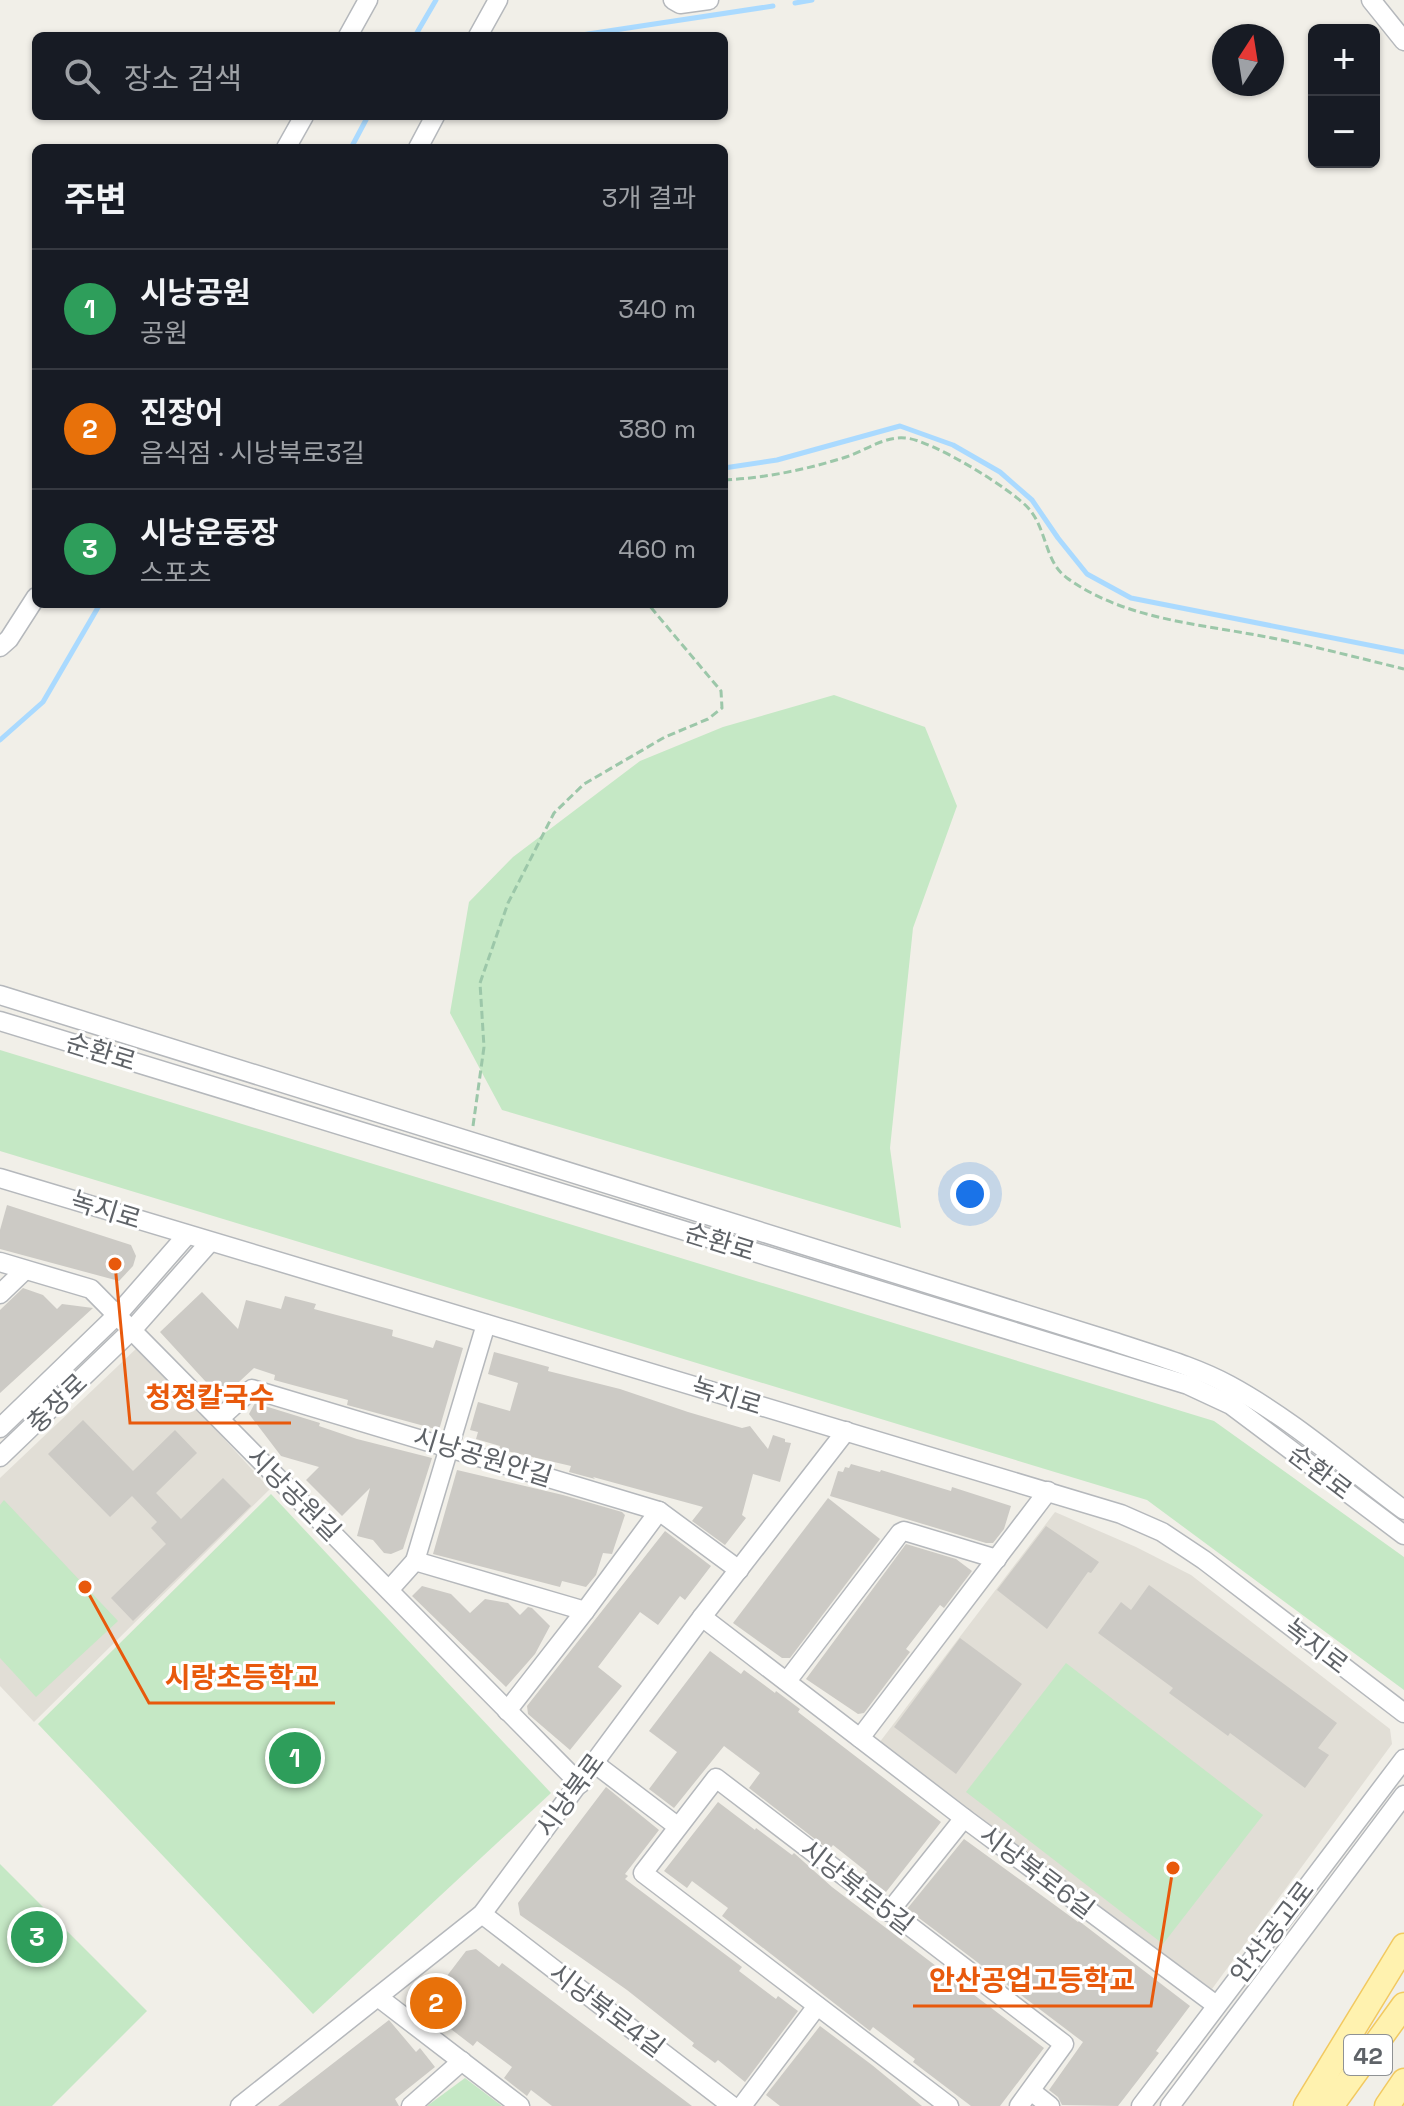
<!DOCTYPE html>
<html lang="ko">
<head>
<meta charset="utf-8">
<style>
	:root { --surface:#171b24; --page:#242831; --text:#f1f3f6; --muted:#9ea1a6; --line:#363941; --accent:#ea4335 }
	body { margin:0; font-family:"Space Grotesk","Noto Sans KR",sans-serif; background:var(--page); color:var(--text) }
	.controls { position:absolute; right:24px; top:24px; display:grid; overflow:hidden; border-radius:12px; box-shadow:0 2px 6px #0004 }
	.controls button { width:72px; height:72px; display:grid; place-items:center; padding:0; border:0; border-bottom:2px solid var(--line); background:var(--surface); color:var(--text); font:40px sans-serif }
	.compass { position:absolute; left:1212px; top:24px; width:72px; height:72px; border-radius:50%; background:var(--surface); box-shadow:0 2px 6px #0004; rotate:12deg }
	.you { position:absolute; left:970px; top:1194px; width:28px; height:28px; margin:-20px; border:6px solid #fff; border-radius:50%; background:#1a73e8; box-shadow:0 0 0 12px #1a73e833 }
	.badge { display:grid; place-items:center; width:52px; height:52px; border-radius:50%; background:var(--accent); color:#fff; font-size:26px; font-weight:700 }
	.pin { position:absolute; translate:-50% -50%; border:4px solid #fff; box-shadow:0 2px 8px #0006 }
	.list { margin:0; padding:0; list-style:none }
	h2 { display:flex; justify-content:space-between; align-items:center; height:104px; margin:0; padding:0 32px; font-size:34px }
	h2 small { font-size:26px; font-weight:400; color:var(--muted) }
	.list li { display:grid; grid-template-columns:52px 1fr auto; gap:24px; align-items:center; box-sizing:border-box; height:120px; padding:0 32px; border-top:2px solid var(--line) }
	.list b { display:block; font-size:30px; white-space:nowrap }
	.list p { margin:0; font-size:26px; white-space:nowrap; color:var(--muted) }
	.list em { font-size:26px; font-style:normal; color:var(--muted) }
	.icon { flex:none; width:44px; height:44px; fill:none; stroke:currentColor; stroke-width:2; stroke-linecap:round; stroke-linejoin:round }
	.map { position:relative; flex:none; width:1404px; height:2106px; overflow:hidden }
	.search { position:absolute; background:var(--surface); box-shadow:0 2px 6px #0004; left:32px; top:32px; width:696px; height:88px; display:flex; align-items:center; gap:20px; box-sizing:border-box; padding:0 28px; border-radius:12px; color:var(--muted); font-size:30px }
	.panel { position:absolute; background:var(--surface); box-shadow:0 2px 6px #0004; left:32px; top:144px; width:696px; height:464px; border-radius:12px }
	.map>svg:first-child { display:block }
	.education { fill:#e1ded6 }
	.green { fill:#c5e8c5 }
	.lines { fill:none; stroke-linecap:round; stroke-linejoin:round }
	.stream { stroke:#aadaff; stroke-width:5 }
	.building { fill:#cccac5 }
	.minor-casing { stroke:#b5b8bc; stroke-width:21 }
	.major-casing { stroke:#f2c960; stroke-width:27 }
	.path { stroke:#9cc7a9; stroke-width:3; stroke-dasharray:8 4; stroke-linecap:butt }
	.minor { stroke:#fff; stroke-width:18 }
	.major { stroke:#fff2af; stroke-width:24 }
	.labels { text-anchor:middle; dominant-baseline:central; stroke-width:6; stroke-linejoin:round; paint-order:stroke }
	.shield { fill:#fff; stroke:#8f9295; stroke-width:2 }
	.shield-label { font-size:24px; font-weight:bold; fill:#5f6368 }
	.street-label { font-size:26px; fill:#5f6368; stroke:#fff }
	.leader { fill:none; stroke:#e8590c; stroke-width:3 }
	.callout-dot { fill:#e8590c; stroke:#fff; stroke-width:3 }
	.callout-label { font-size:28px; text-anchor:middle; font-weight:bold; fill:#e8590c; stroke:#fff; stroke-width:6; stroke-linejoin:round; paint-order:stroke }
</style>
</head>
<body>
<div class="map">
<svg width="1404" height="2106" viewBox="0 0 1404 2106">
	<rect width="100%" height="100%" fill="#f1efe8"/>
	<!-- education -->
	<g class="education">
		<path d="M139,1346L270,1489L34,1722L0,1686V1478Z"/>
		<path d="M1055,1512L1136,1547L1191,1575L1390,1729L1392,1744L1212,1989L876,1747Z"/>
	</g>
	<!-- green -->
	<g class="green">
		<path d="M834,695L925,727L957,806L913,928L890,1148L901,1228L502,1110L450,1013L469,902L513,857L640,761L723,727Z"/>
		<path d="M0,1050L1214,1421L1404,1557V1690L1147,1500L0,1151Z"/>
		<path d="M271,1494L551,1793L313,2014L38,1724Z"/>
		<path d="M4,1500L118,1621L36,1697L0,1658V1505Z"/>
		<path d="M1066,1663L1263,1815L1163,1944L966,1792Z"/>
		<path d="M0,1864L147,2011L52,2106H0Z"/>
		<path d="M465,2078L502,2106H427Z"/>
	</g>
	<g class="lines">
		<!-- stream -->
		<g class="stream">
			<path d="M795,3L812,0"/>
			<path d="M415,36L436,0"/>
			<path d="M575,36L773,6"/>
			<path d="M351,148L368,116"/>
			<path d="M724,468L777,460L900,426L953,445L1000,472L1032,500L1058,538L1087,574L1131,598L1404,652"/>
			<path d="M0,740L43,702L100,604"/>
		</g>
	</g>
	<!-- building -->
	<g class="building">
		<path d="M7,1205L131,1245L136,1256L133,1266L119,1281L0,1249V1230Z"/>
		<path d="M23,1288L43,1295L57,1309L62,1304L93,1308L0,1393V1310Z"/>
		<path d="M202,1292L238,1329L246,1300L281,1309L285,1296L316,1304L314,1309L393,1330L392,1336L433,1348L436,1340L463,1348L439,1430L347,1405L348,1400L274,1380L275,1375L254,1368L226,1394H217L160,1332Z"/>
		<path d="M494,1352L549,1367L548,1371L620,1389L688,1412L742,1428L750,1426L768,1449L773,1435L785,1439V1442L791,1443L780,1482L753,1474L742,1515L746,1518L725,1545L692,1521L703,1507L593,1477L595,1479L569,1472L571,1466L499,1449L500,1446L476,1439L478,1432L470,1430L478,1402L510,1411L518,1383L488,1374Z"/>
		<path d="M255,1403L320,1423L319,1426L357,1439L432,1458L403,1549L391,1554L384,1553L373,1540L357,1536L370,1488L342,1516L306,1480L319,1467L281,1456L249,1414Z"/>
		<path d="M83,1420L133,1471L175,1430L197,1453L156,1493L181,1519L223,1478L251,1506L133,1621L111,1598L166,1544L151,1528L157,1522L132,1496L110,1517L48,1454Z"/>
		<path d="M851,1464L880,1472L881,1470L951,1491L952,1487L1011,1506L1004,1529L993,1543H986L830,1496L838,1471L843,1472L845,1467L849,1468Z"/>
		<path d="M457,1470L563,1495L622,1512L625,1515L612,1554L603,1553L596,1575L586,1587L562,1581L560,1587L433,1554Z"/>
		<path d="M828,1498L880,1539L790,1658H782L733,1623Z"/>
		<path d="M1046,1526L1099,1562L1091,1573L1088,1572L1047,1629L997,1590Z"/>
		<path d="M665,1531L711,1566L685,1600L680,1596L658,1625L640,1612L598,1667L622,1686L570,1750L528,1714L527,1706Z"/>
		<path d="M906,1544L956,1559L972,1571L944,1608L940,1605L906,1649L910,1652L864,1713L858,1714L806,1679Z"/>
		<path d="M1149,1585L1337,1723L1318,1748L1329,1755L1305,1788L1230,1733L1228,1736L1169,1693L1173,1688L1098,1633L1121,1602L1131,1610Z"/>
		<path d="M422,1586L451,1594L470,1613L485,1599L508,1603L520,1615L528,1607L532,1608L550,1626L535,1654L506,1687L412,1596Z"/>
		<path d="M960,1638L1022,1684L956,1774L894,1727Z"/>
		<path d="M710,1651L741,1674L744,1670L775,1693L776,1691L800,1709L798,1712L941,1822L886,1892L864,1875L867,1872L833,1845L829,1850L749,1788L760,1773L724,1746L674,1808L649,1789L677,1752L649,1731Z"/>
		<path d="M606,1787L659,1830L625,1874L628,1876L625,1879L742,1967L739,1971L776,1999L778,1996L798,2011L745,2082L718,2060L715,2063L692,2046L694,2043L627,1990L520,1915L518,1903Z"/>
		<path d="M718,1802L755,1830L756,1828L792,1855L794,1853L832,1887L1044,2048L1000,2106H971L913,2062L915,2059L873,2027L870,2031L722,1916L728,1908L692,1881L687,1888L664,1871Z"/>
		<path d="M964,1839L1078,1922L1079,1921L1190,2006L1156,2051L1159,2053L1118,2106L1062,2105L1058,2097L1049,2090L1083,2042L907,1909Z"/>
		<path d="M476,1949L499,1967L502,1963L692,2106H552L531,2090L527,2096L504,2078L512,2067L477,2041L473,2046L443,2023L440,2027L413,2007L434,1980L440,1985L466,1951Z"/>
		<path d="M389,2020L416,2052L420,2048L435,2067L395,2099L399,2106H278Z"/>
		<path d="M820,2026L872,2065L922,2106H780L766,2095Z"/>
	</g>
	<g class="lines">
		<defs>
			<g id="minor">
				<path d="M673,0L680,4L709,0"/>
				<path d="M1371,0L1404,41"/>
				<path d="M348,36L368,0"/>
				<path d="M478,36L498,0"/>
				<path d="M286,148L304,116"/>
				<path d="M418,148L435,116"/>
				<path d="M0,647L9,639L36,597"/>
				<path d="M0,995L1115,1342C1153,1355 1194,1366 1229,1385C1292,1419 1347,1468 1404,1510"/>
				<path d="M0,1021L1188,1385L1231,1405L1404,1535"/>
				<path d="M0,1178L1121,1514L1162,1532L1204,1560L1404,1713"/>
				<path d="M0,1262L91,1289L580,1784"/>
				<path d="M0,1294L25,1270"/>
				<path d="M220,1418L252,1389L659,1511L739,1570"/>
				<path d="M0,1428L118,1314L187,1235"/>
				<path d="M0,1457L133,1329L210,1242"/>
				<path d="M415,1561L486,1324"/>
				<path d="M389,1590L415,1561L585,1611"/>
				<path d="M702,1617L964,1818L1216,2005"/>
				<path d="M787,1681L900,1533L904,1531L997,1559"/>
				<path d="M507,1711L585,1611L659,1511"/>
				<path d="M860,1738L1048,1491"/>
				<path d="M594,1763L677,1826"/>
				<path d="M889,1912L964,1818"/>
				<path d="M482,1914L732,2106"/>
				<path d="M378,1997L520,2106"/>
				<path d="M1031,2091L1050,2106"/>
				<path d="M240,2106L482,1914L702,1617L846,1431"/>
				<path d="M411,2106L462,2061"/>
				<path d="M742,2106L817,2006"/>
				<path d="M949,2106L643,1873L716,1778L1064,2044L1019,2106"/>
				<path d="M1141,2106L1404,1759"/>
				<path d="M1170,2106L1404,1795"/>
			</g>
			<g id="major">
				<path d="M1306,2106L1404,1946"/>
				<path d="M1331,2106L1404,2005"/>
				<path d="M1387,2106L1404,2081"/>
			</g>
		</defs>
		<!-- minor casing -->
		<use href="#minor" class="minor-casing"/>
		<!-- major casing -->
		<use href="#major" class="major-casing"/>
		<!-- path -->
		<g class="path">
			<path d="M724,480C765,478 804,470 843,458C864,452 883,436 905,438C930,439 1014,490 1030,510C1047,531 1045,562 1067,578C1123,618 1191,623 1256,635C1306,644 1355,657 1404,669"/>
			<path d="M473,1126L484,1047L480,983L508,903L554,813L584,784L665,737L708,719L722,708L721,691L648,604"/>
		</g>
		<!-- minor -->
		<use href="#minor" class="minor"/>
		<!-- major -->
		<use href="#major" class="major"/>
	</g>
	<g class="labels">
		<!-- shield labels -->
		<rect class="shield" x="1344" y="2035" width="48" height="40" rx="6"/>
		<g class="shield-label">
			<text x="1368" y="2055">42</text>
		</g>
		<!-- street labels -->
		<g class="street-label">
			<text transform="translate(101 1052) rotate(17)">순환로</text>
			<text transform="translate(106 1210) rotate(17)">녹지로</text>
			<text transform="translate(720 1242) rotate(17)">순환로</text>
			<text transform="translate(727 1396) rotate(17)">녹지로</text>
			<text transform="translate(57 1403) rotate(-44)">충장로</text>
			<text transform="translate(483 1457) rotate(17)">시낭공원안길</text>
			<text transform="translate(1320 1472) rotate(37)">순환로</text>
			<text transform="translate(294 1494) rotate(45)">시낭공원길</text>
			<text transform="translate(1316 1646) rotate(37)">녹지로</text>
			<text transform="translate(570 1795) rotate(-54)">시낭북로</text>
			<text transform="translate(1037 1872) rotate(37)">시낭북로6길</text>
			<text transform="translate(857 1887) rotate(38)">시낭북로5길</text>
			<text transform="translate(1272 1932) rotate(-53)">안산공고로</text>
			<text transform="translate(607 2010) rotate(37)">시낭북로4길</text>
		</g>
	</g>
	<!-- callouts -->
	<path class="leader" d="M115 1264L130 1423H291M85 1587L149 1703H335M1173 1868L1151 2006H913"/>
	<g class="callout-dot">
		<circle cx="115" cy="1264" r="8"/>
		<circle cx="85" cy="1587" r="8"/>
		<circle cx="1173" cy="1868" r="8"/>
	</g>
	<g class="callout-label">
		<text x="210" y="1407">청정칼국수</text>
		<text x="242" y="1687">시랑초등학교</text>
		<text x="1032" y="1990">안산공업고등학교</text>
	</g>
</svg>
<div class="controls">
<button>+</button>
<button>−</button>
</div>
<svg class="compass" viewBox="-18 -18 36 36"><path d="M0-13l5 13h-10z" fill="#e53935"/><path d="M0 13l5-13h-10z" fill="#9ea1a6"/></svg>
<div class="you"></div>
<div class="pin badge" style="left:295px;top:1758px;background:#2e9e5b">1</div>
<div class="pin badge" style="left:436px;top:2003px;background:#e8710a">2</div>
<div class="pin badge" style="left:37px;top:1937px;background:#2e9e5b">3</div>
<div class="search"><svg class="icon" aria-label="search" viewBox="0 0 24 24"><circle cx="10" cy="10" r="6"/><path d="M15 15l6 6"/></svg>장소 검색</div>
<section class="panel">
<h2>주변<small>3개 결과</small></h2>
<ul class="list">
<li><span class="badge" style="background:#2e9e5b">1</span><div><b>시낭공원</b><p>공원</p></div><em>340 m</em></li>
<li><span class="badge" style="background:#e8710a">2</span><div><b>진장어</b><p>음식점 · 시낭북로3길</p></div><em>380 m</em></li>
<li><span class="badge" style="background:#2e9e5b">3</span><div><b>시낭운동장</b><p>스포츠</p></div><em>460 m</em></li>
</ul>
</section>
</div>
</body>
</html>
